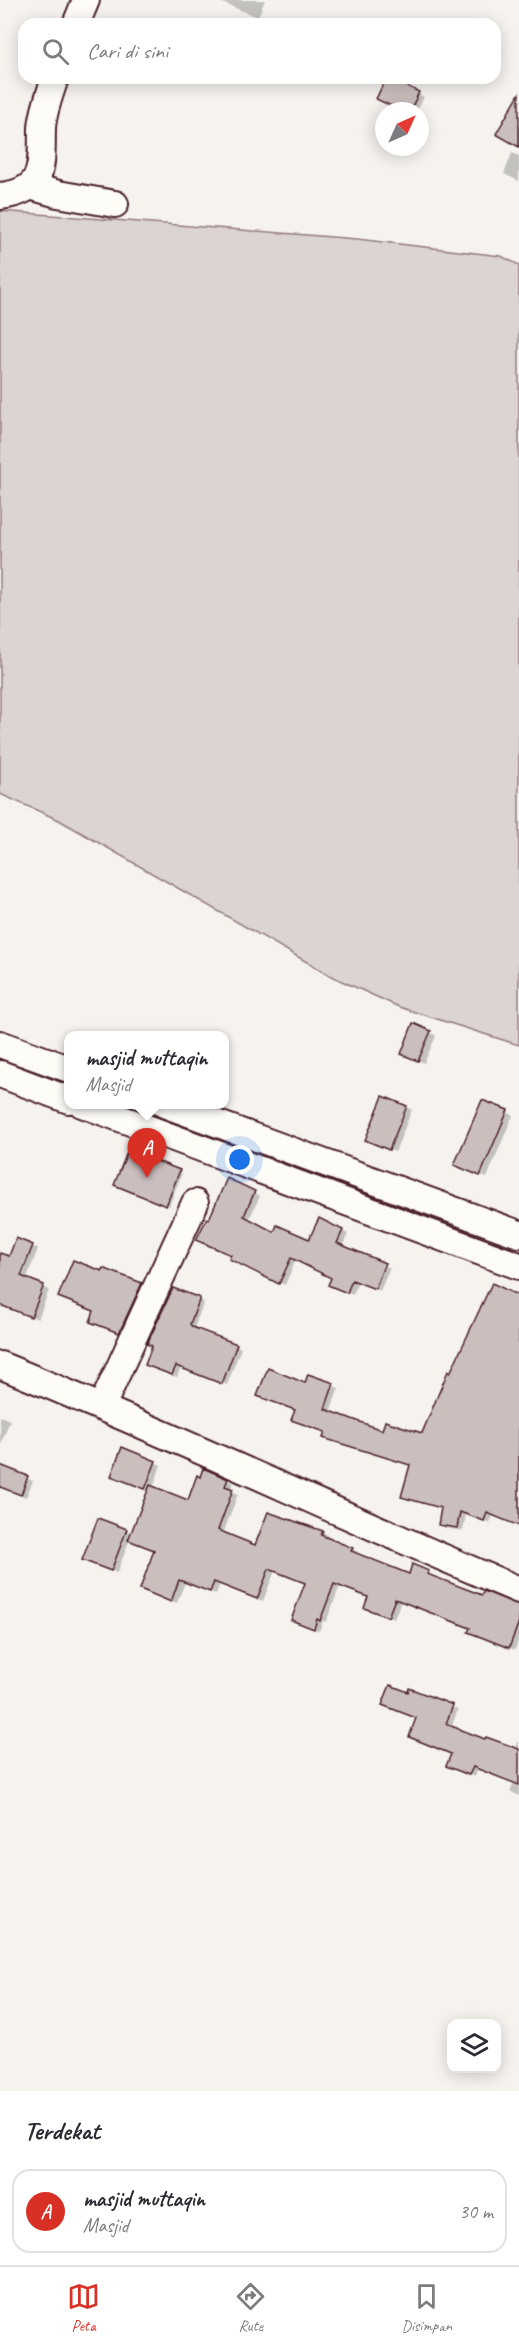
<!DOCTYPE html>
<html lang="id">
<head>
<meta charset="utf-8">
<style>
	:root { --surface:#fff; --page:#f7f7f7; --text:#2b2b33; --muted:#7c7c81; --line:#e1e1e2; --accent:#d93025 }
	body { margin:0; font-family:Caveat,sans-serif; background:var(--page); color:var(--text) }
	.controls { position:absolute; right:18px; bottom:18px; display:grid; overflow:hidden; border-radius:12px; box-shadow:0 3px 15px #0003 }
	.controls button { width:54px; height:54px; display:grid; place-items:center; padding:0; border:0; border-bottom:2px solid var(--line); background:var(--surface); color:var(--text); font:30px sans-serif }
	.compass { position:absolute; left:375px; top:102px; width:54px; height:54px; border-radius:50%; background:var(--surface); box-shadow:0 3px 15px #0003; rotate:45deg }
	.you { position:absolute; left:240px; top:1160px; width:21px; height:21px; margin:-15px; border:4px solid #fff; border-radius:50%; background:#1a73e8; box-shadow:0 0 0 9px #1a73e833 }
	.badge { display:grid; place-items:center; width:39px; height:39px; border-radius:50%; background:var(--accent); color:#fff; font-size:20px; font-weight:700 }
	.pin { position:absolute; translate:-50% -50px; filter:drop-shadow(0 2px 3px #0008) }
	.pin::after { content:''; position:absolute; top:32px; width:21px; height:18px; background:inherit; clip-path:polygon(0 0,100% 0,50% 100%) }
	.popup { position:absolute; left:64px; top:1031px; width:165px; height:78px; box-sizing:border-box; display:grid; place-content:center; border-radius:12px; background:var(--surface); filter:drop-shadow(0 2px 4px #0005); font-size:20px; white-space:nowrap; color:var(--muted) }
	.popup b { font-size:22px; color:var(--text) }
	.popup::after { content:''; position:absolute; left:50%; top:100%; margin-left:-12px; border:12px solid transparent; border-top-color:var(--surface) }
	.list { margin:0; padding:0; list-style:none }
	h2 { display:flex; justify-content:space-between; align-items:center; height:78px; margin:0; padding:0 24px; font-size:26px }
	h2 small { font-size:20px; font-weight:400; color:var(--muted) }
	.list li { display:grid; grid-template-columns:39px 1fr auto; gap:18px; align-items:center; box-sizing:border-box; height:84px; margin:0 12px 12px; padding:0 12px; border:2px solid var(--line); border-radius:18px }
	.list b { display:block; font-size:22px; white-space:nowrap }
	.list p { margin:0; font-size:20px; white-space:nowrap; color:var(--muted) }
	.list em { font-size:20px; font-style:normal; color:var(--muted) }
	.icon { flex:none; width:33px; height:33px; fill:none; stroke:currentColor; stroke-width:2; stroke-linecap:round; stroke-linejoin:round }
	.map { position:relative; flex:none; width:519px; height:2091px; overflow:hidden }
	.search { position:absolute; background:var(--surface); box-shadow:0 3px 15px #0003; left:18px; right:18px; top:18px; height:66px; display:flex; align-items:center; gap:15px; box-sizing:border-box; padding:0 21px; border-radius:18px; color:var(--muted); font-size:22px }
	.sheet { height:174px; background:var(--surface) }
	nav { display:flex; justify-content:space-around; align-items:center; box-sizing:border-box; height:84px; border-top:2px solid var(--line); background:var(--surface); font-size:16px; color:var(--muted) }
	nav a { display:grid; justify-items:center; gap:3px }
	nav .on { color:var(--accent) }
	.map>svg:first-child { display:block }
	.green { fill:#dcd4d2; stroke:#937a7e; stroke-width:1.5 }
	.shadow { fill:#0003 }
	.lines { fill:none; stroke-linecap:round; stroke-linejoin:round }
	.river { stroke:#bbabac; stroke-width:39 }
	.building { fill:#cbbfbe; stroke:#4a1f2b; stroke-width:1.5 }
	.minor-casing { stroke:#4a1f2b; stroke-width:30 }
	.minor { stroke:#fdfcf7; stroke-width:26 }
</style>
</head>
<body>
<div class="map">
<svg width="519" height="2091" viewBox="0 0 519 2091">
	<rect width="100%" height="100%" fill="#f6f3ef"/>
	<filter id="ink" filterUnits="userSpaceOnUse"><feTurbulence type="fractalNoise" baseFrequency=".0167" numOctaves="2"/><feDisplacementMap in="SourceGraphic" scale="12" xChannelSelector="R" yChannelSelector="G"/><feConvolveMatrix kernelMatrix="1 2 1 2 8 2 1 2 1" color-interpolation-filters="sRGB"/></filter>
	<g filter="url(#ink)">
		<!-- green -->
		<path class="green" d="M0,211L357,239L501,256L519,265V1045L399,1007L333,977L59,820L0,794Z"/>
		<!-- shadow -->
		<g class="shadow">
			<path d="M215,0H265L258,17Z"/>
			<path d="M388,78L424,97L417,111H404Z"/>
			<path d="M512,153L519,156V181L504,174Z"/>
			<path d="M430,1032L436,1036L424,1063L408,1056Z"/>
			<path d="M406,1107L412,1110L395,1152L373,1143Z"/>
			<path d="M507,1112L513,1115L487,1178L462,1168Z"/>
			<path d="M129,1152L182,1173L169,1206L118,1186Z"/>
			<path d="M228,1180L260,1196L248,1221L275,1234L309,1241L320,1220L348,1234L342,1247L390,1268L380,1291L358,1282L353,1295L336,1288L333,1278L296,1260L285,1285L236,1262L210,1221Z"/>
			<path d="M32,1246L38,1249L26,1280L49,1290L38,1319L0,1304V1254L10,1258Z"/>
			<path d="M141,1285L147,1288L125,1335L98,1325L96,1312L66,1300Z"/>
			<path d="M174,1290L204,1302L194,1328L196,1330L241,1348L227,1385L181,1367L177,1377L151,1367Z"/>
			<path d="M519,1298V1526L493,1515L490,1523L466,1514L463,1531L445,1528L439,1524L442,1509L403,1496L411,1466L331,1441L325,1437L327,1433L299,1422L296,1411L265,1398L305,1385L309,1376L339,1388L330,1412L383,1432L423,1435L451,1374Z"/>
			<path d="M0,1416L10,1420L0,1447Z"/>
			<path d="M123,1449L161,1465L153,1488L189,1501L227,1480L233,1483L230,1490L238,1494L223,1534L256,1547L322,1532L328,1535L326,1539L352,1549L358,1552L356,1555L409,1576L428,1572L433,1576L432,1578L483,1597L519,1606V1639L515,1650L476,1635L471,1628L401,1601L394,1619L371,1610L369,1597L340,1586L326,1622L323,1621L319,1631L292,1620L307,1583L275,1571L263,1601L220,1584L216,1594L185,1582L177,1603L147,1592L156,1550L130,1539L117,1573L90,1562L126,1530L132,1534L149,1491L119,1479Z"/>
			<path d="M0,1467L33,1481L26,1497L0,1487Z"/>
			<path d="M410,1690L458,1710L451,1728L515,1749L519,1740V1796L510,1791L514,1782L478,1768L475,1777L453,1768L452,1754L410,1737L418,1718L409,1694Z"/>
		</g>
		<g class="lines">
			<!-- river -->
			<path class="river" d="M382,1204L519,1251"/>
		</g>
		<!-- building -->
		<g class="building">
			<path d="M386,78H391L419,92L410,111H402L376,99Z"/>
			<path d="M519,94V147L496,134Z"/>
			<path d="M413,1023L431,1031L418,1061L401,1054Z"/>
			<path d="M383,1096L407,1106L389,1150L365,1140Z"/>
			<path d="M482,1100L508,1110L480,1176L454,1165Z"/>
			<path d="M128,1150L180,1170L166,1206L114,1185Z"/>
			<path d="M227,1178L255,1191L244,1216L274,1232L277,1225L309,1239L319,1218L343,1230L337,1243L385,1263L375,1289L352,1280L347,1293L328,1285L331,1278L291,1258L279,1284L229,1259L231,1255L196,1240L207,1218L209,1219Z"/>
			<path d="M16,1238L33,1245L21,1276L44,1285L31,1317L0,1305V1253L9,1256Z"/>
			<path d="M73,1260L102,1271L103,1268L142,1283L119,1333L90,1322L94,1311L58,1297Z"/>
			<path d="M492,1283L519,1296V1526L487,1513L484,1521L460,1512L457,1528L438,1525L441,1508L401,1497L410,1465L323,1438L325,1432L291,1420L295,1410L257,1396L268,1368L305,1383L308,1374L334,1383L325,1409L382,1430L385,1421L422,1433L448,1371L450,1373Z"/>
			<path d="M173,1288L200,1298L190,1324L192,1327L237,1344L222,1384L176,1366L172,1375L145,1365L152,1346L147,1344Z"/>
			<path d="M122,1447L156,1461L145,1489L111,1476Z"/>
			<path d="M0,1465L28,1476L21,1495L0,1487Z"/>
			<path d="M203,1468L228,1479L225,1486L233,1489L218,1530L255,1545L268,1512L323,1531L321,1535L353,1548L351,1551L409,1574L412,1564L429,1571L427,1574L482,1595L484,1591L519,1605V1622L509,1648L468,1632L470,1628L395,1599L388,1617L364,1608L368,1597L334,1584L320,1621L317,1619L314,1629L291,1620L305,1583L269,1569L257,1599L214,1582L210,1592L179,1580L171,1602L140,1589L154,1550L128,1540L150,1485L188,1500L197,1475L200,1477Z"/>
			<path d="M98,1518L127,1529L111,1571L82,1560Z"/>
			<path d="M390,1685L408,1692L409,1688L453,1705L446,1724L485,1739L486,1737L519,1749V1785L473,1767L469,1775L446,1766L451,1754L409,1737L416,1718L382,1705Z"/>
		</g>
		<g class="lines">
			<defs>
				<g id="minor">
					<path d="M76,24L86,0"/>
					<path d="M30,186L58,194L115,204"/>
					<path d="M0,196C47,191 41,164 42,128C43,111 50,94 55,78"/>
					<path d="M0,1044L69,1069"/>
					<path d="M0,1074L69,1100"/>
					<path d="M82,1104L519,1266"/>
					<path d="M164,1104L519,1234"/>
					<path d="M0,1365C175,1436 345,1517 519,1590"/>
					<path d="M102,1406L195,1203"/>
				</g>
			</defs>
			<!-- minor casing -->
			<use href="#minor" class="minor-casing"/>
			<!-- minor -->
			<use href="#minor" class="minor"/>
		</g>
	</g>
</svg>
<div class="controls">
<button><svg class="icon" aria-label="layers" viewBox="0 0 24 24"><path d="M12 4l9 5-9 5-9-5zM3 14l9 5 9-5"/></svg></button>
</div>
<svg class="compass" viewBox="-18 -18 36 36"><path d="M0-13l5 13h-10z" fill="#e53935"/><path d="M0 13l5-13h-10z" fill="#7c7c81"/></svg>
<div class="you"></div>
<div class="pin badge" style="left:147px;top:1178px">A</div>
<div class="popup"><b>masjid muttaqin</b>Masjid</div>
<div class="search"><svg class="icon" aria-label="search" viewBox="0 0 24 24"><circle cx="10" cy="10" r="6"/><path d="M15 15l6 6"/></svg>Cari di sini</div>
</div>
<section class="sheet">
<h2>Terdekat<small></small></h2>
<ul class="list">
<li><span class="badge">A</span><div><b>masjid muttaqin</b><p>Masjid</p></div><em>30 m</em></li>
</ul>
</section>
<nav>
<a class="on"><svg class="icon" aria-label="map" viewBox="0 0 24 24"><path d="M3 6l6-2 6 2 6-2v14l-6 2-6-2-6 2zM9 4v14M15 6v14"/></svg>Peta</a>
<a><svg class="icon" aria-label="directions" viewBox="0 0 24 24"><path d="M12 3l9 9-9 9-9-9zM9 14v-3h6M13 9l2 2-2 2"/></svg>Rute</a>
<a><svg class="icon" aria-label="saved" viewBox="0 0 24 24"><path d="M7 4h10v16l-5-4-5 4z"/></svg>Disimpan</a>
</nav>
</body>
</html>
